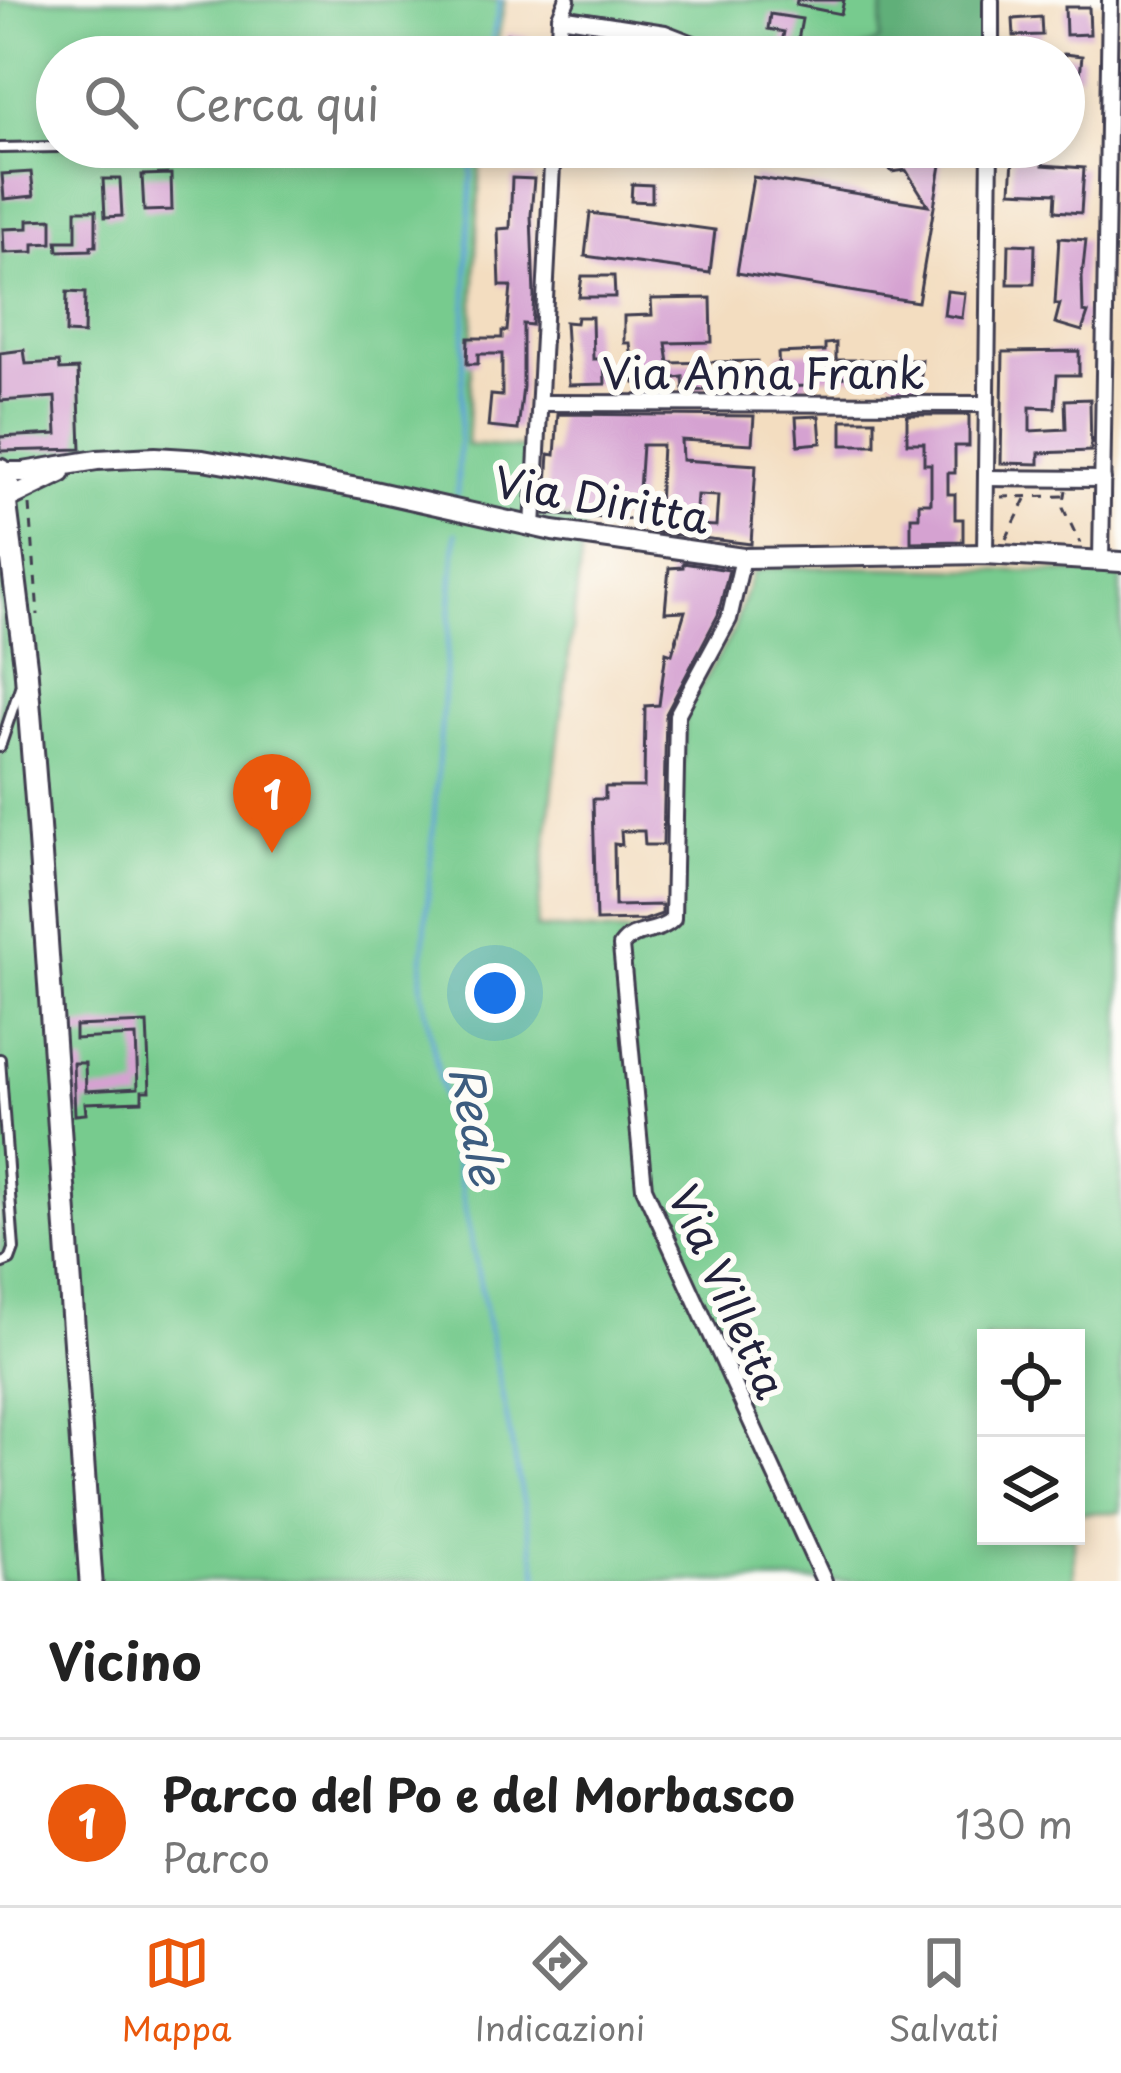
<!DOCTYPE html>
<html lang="it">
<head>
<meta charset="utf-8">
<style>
	:root { --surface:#fff; --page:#f2f2f2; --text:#222; --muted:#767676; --line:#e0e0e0; --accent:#ea580c }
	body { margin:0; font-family:"Playpen Sans",sans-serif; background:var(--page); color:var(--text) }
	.controls { position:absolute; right:36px; bottom:36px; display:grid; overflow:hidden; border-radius:0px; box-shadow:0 6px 18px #0003 }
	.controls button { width:108px; height:108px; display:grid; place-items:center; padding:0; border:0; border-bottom:3px solid var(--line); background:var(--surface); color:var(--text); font:60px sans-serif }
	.you { position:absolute; left:495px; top:993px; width:42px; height:42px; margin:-30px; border:9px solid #fff; border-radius:50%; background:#1a73e8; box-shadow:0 0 0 18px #1a73e833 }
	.badge { display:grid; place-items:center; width:78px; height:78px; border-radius:50%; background:var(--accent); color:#fff; font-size:39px; font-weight:700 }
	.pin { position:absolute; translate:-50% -99px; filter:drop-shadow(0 3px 6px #0008) }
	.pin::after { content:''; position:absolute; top:63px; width:42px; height:36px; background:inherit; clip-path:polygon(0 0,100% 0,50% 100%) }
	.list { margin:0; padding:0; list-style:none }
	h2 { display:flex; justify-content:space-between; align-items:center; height:156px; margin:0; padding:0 48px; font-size:51px }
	h2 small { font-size:39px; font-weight:400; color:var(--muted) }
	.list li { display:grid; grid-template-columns:78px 1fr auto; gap:36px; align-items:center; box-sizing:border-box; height:168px; padding:0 48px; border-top:3px solid var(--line) }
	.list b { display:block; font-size:45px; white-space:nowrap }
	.list p { margin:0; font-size:39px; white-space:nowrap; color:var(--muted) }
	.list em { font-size:39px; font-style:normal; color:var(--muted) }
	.icon { flex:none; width:66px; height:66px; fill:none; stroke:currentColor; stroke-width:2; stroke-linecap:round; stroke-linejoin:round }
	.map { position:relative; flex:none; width:1121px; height:1581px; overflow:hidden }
	.search { position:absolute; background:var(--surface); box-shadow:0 6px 18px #0003; left:36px; right:36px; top:36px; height:132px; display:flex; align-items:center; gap:30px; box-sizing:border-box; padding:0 42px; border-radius:66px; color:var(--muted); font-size:45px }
	.sheet { height:324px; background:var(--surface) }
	nav { display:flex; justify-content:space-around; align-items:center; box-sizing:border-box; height:168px; border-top:3px solid var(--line); background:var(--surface); font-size:33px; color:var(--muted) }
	nav a { display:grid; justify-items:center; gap:6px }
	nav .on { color:var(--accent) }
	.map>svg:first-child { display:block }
	.green { fill:#77cb8e; stroke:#4c7664; stroke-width:3 }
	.forest { fill:#61af79; stroke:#42685a; stroke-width:3 }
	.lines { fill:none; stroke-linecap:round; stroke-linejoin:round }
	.stream { stroke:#5ca2d2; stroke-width:4.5 }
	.building { fill:#d5a2d1; fill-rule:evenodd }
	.service-casing { stroke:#413e4f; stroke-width:14 }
	.minor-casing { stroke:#413e4f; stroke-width:20 }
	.tertiary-casing { stroke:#413e4f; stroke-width:24 }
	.secondary-casing { stroke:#413e4f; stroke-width:27 }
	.path { stroke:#413e4f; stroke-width:3; stroke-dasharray:9 9; stroke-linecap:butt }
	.service { stroke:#fff; stroke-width:8 }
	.minor { stroke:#fff; stroke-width:14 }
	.tertiary { stroke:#fff; stroke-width:18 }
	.secondary { stroke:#fff; stroke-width:21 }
	.labels { text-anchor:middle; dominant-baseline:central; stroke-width:12; stroke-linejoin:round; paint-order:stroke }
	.street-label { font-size:42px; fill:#22223b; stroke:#fdfcf7 }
	.water-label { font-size:45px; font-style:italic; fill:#3c5c7f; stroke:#fdfcf7 }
</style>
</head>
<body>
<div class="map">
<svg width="1121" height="1581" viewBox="0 0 1121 1581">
	<rect width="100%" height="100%" fill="#fdfcf7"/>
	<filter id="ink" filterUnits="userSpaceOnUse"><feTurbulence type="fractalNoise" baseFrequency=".00833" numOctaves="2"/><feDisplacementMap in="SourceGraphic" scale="24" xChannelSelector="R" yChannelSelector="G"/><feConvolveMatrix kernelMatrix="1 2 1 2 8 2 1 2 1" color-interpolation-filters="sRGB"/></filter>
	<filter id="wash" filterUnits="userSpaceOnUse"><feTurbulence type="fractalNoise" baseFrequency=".004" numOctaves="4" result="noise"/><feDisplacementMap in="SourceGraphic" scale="48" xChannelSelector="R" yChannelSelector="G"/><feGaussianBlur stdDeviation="2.7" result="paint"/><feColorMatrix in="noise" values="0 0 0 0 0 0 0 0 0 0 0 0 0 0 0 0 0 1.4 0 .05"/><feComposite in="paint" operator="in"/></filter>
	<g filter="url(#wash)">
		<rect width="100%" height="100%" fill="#f3ddc0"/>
		<!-- green -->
		<g class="green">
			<path d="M0,0H505L495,57H57V147H481L467,445L534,449L531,513L585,522L536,928L663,935L676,923L685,713L732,633L753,572L768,568L842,567L1121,573V1512L1076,1513V1338H986V1536H1074V1581H0Z"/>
			<path d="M566,0H884L879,41L843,57H557Z"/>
			<path d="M635,147H806L804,165Z"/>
		</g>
		<!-- forest -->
		<path class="forest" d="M884,0H991L989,57H843L879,41Z"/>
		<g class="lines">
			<!-- stream -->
			<g class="stream">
				<path d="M489,57L500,0"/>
				<path d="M457,495L473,147"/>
				<path d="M456,533L421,986L539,1581"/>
			</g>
		</g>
		<g id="blocks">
			<!-- building -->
			<g class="building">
				<path d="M797,0H844L841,14L796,5Z"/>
				<path d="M1065,7H1089L1090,34L1066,35Z"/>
				<path d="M770,14L802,19L796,51L781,48L784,32L768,29Z"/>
				<path d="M1041,17L1042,35L1014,36L1013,19Z"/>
				<path d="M507,34L529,37L526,57H504Z"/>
				<path d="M1064,54L1082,56L1080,75L1064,74Z"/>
				<path d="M495,147H519L517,163L494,161Z"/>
				<path d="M852,147H944L918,302L737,273L753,177L928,205L906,170L892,172L876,152L861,161Z"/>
				<path d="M1013,158L1043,160V165L1084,168L1081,213L1055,211L1056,193L1011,191Z"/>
				<path d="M31,172L34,196L4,199L2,174Z"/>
				<path d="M171,174L172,210L144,211L142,175Z"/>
				<path d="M512,178L534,179L531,215L534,296L532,325L523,324V387L518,430L488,427L491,395L502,396V354H478V364H467L468,338H502V331H507L511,286H500L498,229L510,228Z"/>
				<path d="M103,179H120L122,216L105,217Z"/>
				<path d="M632,184L652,185V202L631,201Z"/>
				<path d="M76,210H96V246H91V250L58,251L57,241H76Z"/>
				<path d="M590,213L715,230L710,273L585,256Z"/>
				<path d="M52,219V243L34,244V252L4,253L3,229L28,228V220Z"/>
				<path d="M1059,238L1086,240L1082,277L1083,312L1088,313L1082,331L1055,323L1060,304H1055Z"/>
				<path d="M1009,244L1035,245L1034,284H1008Z"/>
				<path d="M582,276H614L615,297H579Z"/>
				<path d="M947,291L965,293L962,318L944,315Z"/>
				<path d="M67,292L85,293L84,334L66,333Z"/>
				<path d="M711,298L712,342L666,343L669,363L757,361V375H705V390L684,391L683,377L635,383L630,343H624V316L652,315L651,299Z"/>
				<path d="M577,317H592L593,359H604L605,384L569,385L565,322L576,323Z"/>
				<path d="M836,343V360H922L920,391L893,390L894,378L851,377L807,378L808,386L780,387L778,353L825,351V344Z"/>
				<path d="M24,350L26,364L59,362L60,370L78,369L81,449L0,451V437L57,434L55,397L0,401V353Z"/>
				<path d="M1079,351V375H1057L1055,408L1030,407V431L1066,429L1065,400L1090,399L1091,451L1039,453V464L1001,463L1003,352Z"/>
				<path d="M558,414L754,416L752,444L681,440L682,460L756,465L751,544L654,532L655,521L545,514L549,454L555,455ZM642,445H662L659,507L638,505ZM697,495L718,496L716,526L695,525Z"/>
				<path d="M907,415H969V446H955V473H948V494H955V519H963V541L911,542V517H919V503H931V464H924V443H907Z"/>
				<path d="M819,416L821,443L798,445L796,417Z"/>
				<rect x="842" y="420" width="33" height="25"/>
				<path d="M683,563L729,570L718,615L666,714L663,845H645L644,831H621L622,845L614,844L615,906L662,905V914L645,920L596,921L593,799H605V787H644L645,706L659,705L666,652L672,654L685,611L665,612L669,568L683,567Z"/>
				<path d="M147,1023L150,1091H142V1101L85,1103L86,1114L75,1115L73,1063H85L86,1091L138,1088L136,1036L75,1039V1026Z"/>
			</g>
		</g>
	</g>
	<g filter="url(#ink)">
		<use href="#blocks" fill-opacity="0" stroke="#413e4f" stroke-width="3"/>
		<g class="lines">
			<defs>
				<g id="service">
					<path d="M0,148L57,147"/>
					<path d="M0,747L20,687"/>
					<path d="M0,1059L14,1249L10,1260L0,1264"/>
				</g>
				<g id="minor">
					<path d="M560,17L665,33L727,57"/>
					<path d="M558,57L560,17L567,0"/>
					<path d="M991,57V0"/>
					<path d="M540,403L986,404"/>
					<path d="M986,478L1103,479"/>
					<path d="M533,527L553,147"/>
					<path d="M985,554L990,147"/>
					<path d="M743,558L729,619L677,715L673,919C658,935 634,927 621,946L644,1188L824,1581"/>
					<path d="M1101,561L1110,0"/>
				</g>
				<g id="tertiary">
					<path d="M2,472H23L97,460L155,457L203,460L369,490L553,531L743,558L985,554L1121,562"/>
					<path d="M5,500L61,473"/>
				</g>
				<g id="secondary">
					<path d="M0,470L10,488L0,504"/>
					<path d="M5,500L26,669L38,819L91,1581"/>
				</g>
			</defs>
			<!-- service casing -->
			<use href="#service" class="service-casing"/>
			<!-- minor casing -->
			<use href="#minor" class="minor-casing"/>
			<!-- tertiary casing -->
			<use href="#tertiary" class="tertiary-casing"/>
			<!-- secondary casing -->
			<use href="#secondary" class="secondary-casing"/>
			<!-- path -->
			<g class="path">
				<path d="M1066,490L1063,508L1080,543"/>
				<path d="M1001,497L1063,496"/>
				<path d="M30,505L38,615"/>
				<path d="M1006,539L1026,499"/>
			</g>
			<!-- service -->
			<use href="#service" class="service"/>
			<!-- minor -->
			<use href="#minor" class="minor"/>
			<!-- tertiary -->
			<use href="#tertiary" class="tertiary"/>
			<!-- secondary -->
			<use href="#secondary" class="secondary"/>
		</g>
	</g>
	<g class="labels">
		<!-- street labels -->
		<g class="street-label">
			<text x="763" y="371">Via Anna Frank</text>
			<text transform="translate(602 498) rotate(10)">Via Diritta</text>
			<text transform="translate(729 1291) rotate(66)">Via Villetta</text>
		</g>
		<!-- water labels -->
		<g class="water-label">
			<text transform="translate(479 1125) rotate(79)">Reale</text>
		</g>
	</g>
</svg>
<div class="controls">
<button><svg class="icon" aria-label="locate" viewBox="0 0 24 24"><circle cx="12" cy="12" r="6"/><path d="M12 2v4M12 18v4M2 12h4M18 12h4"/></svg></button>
<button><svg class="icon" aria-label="layers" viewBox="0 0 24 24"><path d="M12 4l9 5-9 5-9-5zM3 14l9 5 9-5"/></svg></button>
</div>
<div class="you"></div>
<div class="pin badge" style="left:272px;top:853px">1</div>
<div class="search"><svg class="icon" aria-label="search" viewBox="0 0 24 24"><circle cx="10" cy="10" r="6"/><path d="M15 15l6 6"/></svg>Cerca qui</div>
</div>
<section class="sheet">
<h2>Vicino<small></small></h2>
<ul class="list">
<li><span class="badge">1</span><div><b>Parco del Po e del Morbasco</b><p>Parco</p></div><em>130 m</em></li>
</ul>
</section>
<nav>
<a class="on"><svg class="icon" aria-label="map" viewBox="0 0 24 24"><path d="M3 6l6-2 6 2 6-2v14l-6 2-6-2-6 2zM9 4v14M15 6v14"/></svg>Mappa</a>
<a><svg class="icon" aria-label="directions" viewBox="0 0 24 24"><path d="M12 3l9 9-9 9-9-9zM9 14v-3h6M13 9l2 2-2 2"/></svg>Indicazioni</a>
<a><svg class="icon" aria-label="saved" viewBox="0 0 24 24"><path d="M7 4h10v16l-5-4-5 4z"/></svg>Salvati</a>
</nav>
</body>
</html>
